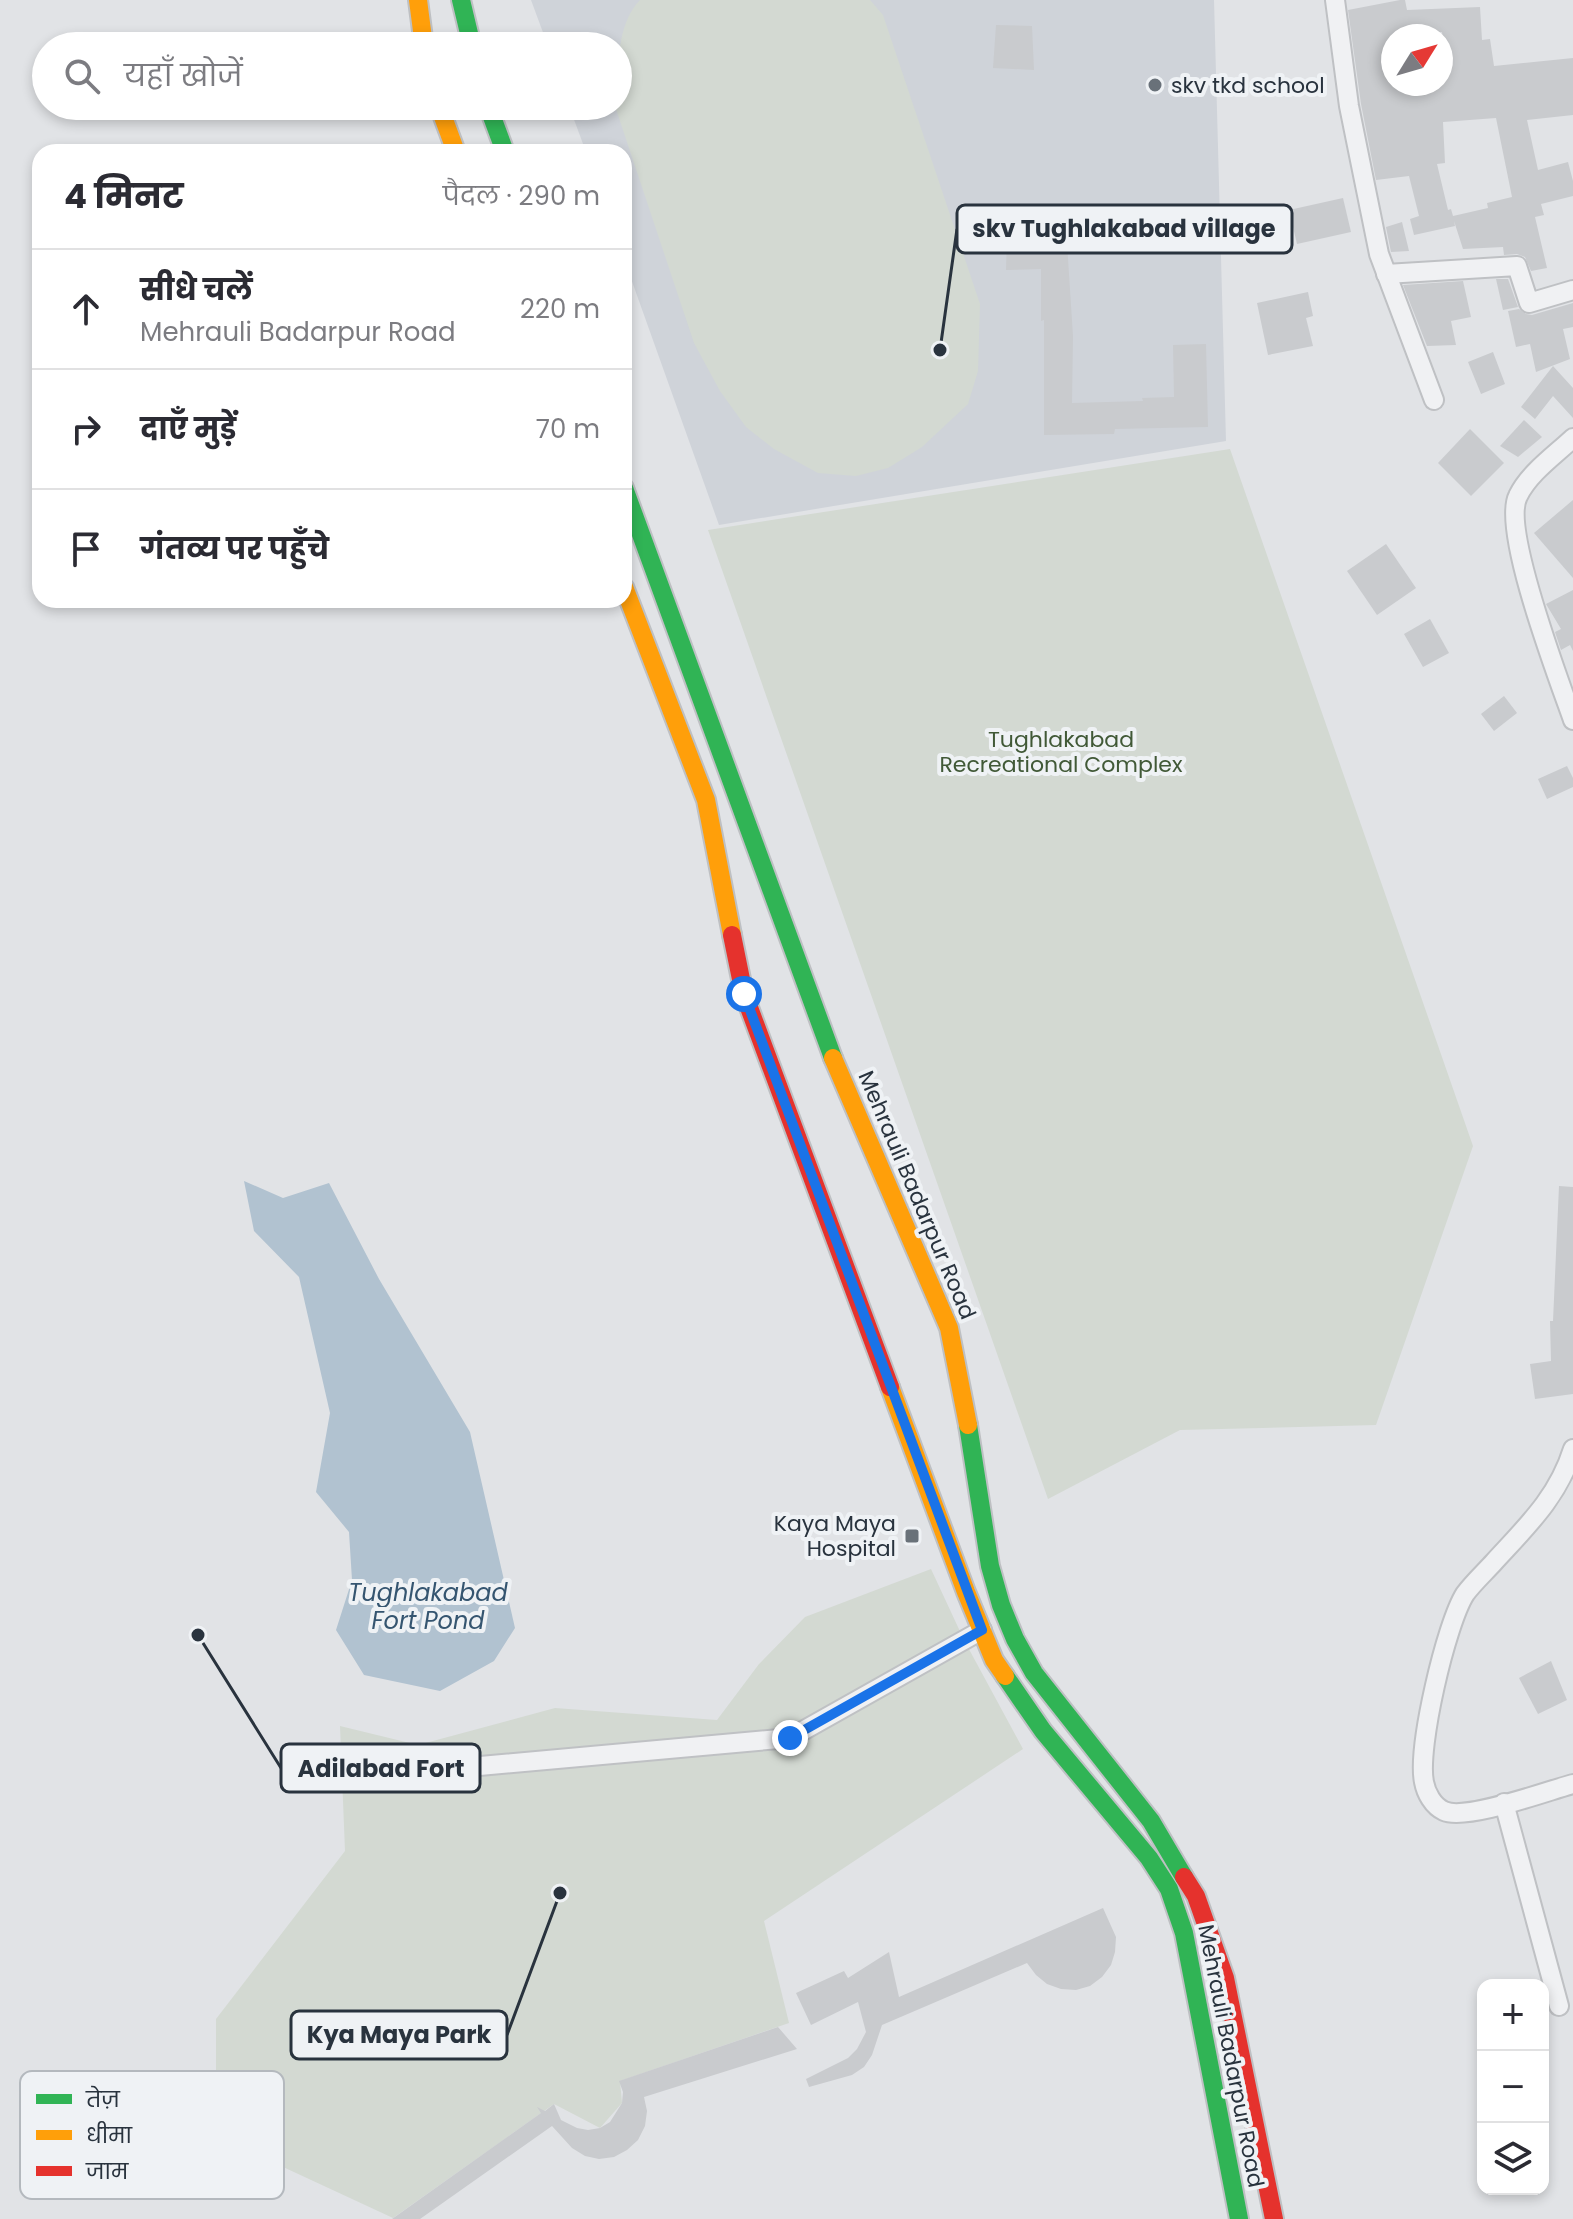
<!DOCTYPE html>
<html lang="hi">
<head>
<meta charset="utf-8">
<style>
	:root { --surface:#fff; --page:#f7f7f7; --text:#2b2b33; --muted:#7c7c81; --line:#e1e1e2 }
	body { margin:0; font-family:Poppins,"Noto Sans Devanagari",sans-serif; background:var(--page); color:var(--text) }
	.controls { position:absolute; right:24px; bottom:24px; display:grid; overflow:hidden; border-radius:16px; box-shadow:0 4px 12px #0003 }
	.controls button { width:72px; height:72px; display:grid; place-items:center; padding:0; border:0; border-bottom:2px solid var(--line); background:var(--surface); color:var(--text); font:40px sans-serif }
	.compass { position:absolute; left:1381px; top:24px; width:72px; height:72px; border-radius:50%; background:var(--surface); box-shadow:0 4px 12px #0003; rotate:53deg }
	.stop { position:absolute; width:24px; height:24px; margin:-18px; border:6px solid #1a73e8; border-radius:50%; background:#fff }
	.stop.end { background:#1a73e8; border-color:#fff; box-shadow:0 2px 8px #0008 }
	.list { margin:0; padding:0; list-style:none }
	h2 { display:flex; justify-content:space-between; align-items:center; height:104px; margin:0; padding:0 32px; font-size:34px }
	h2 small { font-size:26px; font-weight:400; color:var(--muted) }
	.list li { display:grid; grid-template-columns:52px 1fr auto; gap:24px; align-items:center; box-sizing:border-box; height:120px; padding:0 32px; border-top:2px solid var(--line) }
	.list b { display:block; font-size:30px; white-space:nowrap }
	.list p { margin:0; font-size:26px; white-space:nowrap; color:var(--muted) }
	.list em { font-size:26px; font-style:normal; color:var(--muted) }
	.icon { flex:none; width:44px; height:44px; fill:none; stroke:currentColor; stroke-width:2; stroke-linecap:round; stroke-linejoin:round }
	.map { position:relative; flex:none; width:1573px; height:2219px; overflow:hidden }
	.search { position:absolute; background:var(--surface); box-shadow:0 4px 12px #0003; left:32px; top:32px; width:600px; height:88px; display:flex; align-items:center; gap:20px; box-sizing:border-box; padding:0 28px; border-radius:44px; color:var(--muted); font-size:30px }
	.panel { position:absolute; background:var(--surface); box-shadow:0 4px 12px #0003; left:32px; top:144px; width:600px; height:464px; border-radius:24px }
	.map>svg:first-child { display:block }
	.built { fill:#cfd3d9 }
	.green { fill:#d3d9d2 }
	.water { fill:#b1c2d0 }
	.building { fill:#c9cbce; fill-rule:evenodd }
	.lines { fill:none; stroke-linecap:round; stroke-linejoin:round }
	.street-casing { stroke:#bfc1c4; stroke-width:22 }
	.fast-casing { stroke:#bec0c3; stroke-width:22 }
	.slow-casing { stroke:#bec0c3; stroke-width:22 }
	.jam-casing { stroke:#bec0c3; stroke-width:22 }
	.street { stroke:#f0f1f3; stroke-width:18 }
	.fast { stroke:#30b455; stroke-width:18 }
	.slow { stroke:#ff9f0a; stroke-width:18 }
	.jam { stroke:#e5322d; stroke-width:18 }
	.route { stroke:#1a73e8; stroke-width:10 }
	.poi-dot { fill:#697179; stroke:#eff2f5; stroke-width:3 }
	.labels { text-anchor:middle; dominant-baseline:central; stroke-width:8; stroke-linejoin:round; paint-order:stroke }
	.poi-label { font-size:22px; fill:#29333e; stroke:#eff2f5; text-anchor:start }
	.park-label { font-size:22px; fill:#415937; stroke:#eff2f5 }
	.street-label { font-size:22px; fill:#29333e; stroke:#eff2f5 }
	.water-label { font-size:24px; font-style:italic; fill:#355570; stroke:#eff2f5 }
	.key { fill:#eff2f5; stroke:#b4b9be; stroke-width:2 }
	.key-label { font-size:22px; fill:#29333e }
	.leader { fill:none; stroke:#29333e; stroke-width:3 }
	.callout-dot { fill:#29333e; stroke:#eff2f5; stroke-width:3 }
	.callout { fill:#eff2f5; stroke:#29333e; stroke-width:3 }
	.callout-label { font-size:24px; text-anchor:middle; font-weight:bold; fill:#29333e }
</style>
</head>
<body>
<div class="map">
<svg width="1573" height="2219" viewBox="0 0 1573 2219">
	<rect width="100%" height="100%" fill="#e1e3e6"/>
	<!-- built -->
	<path class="built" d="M531,0H1214L1226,441L719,525L624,259V152H586L569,106H618V46H548Z"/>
	<!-- green -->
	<g class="green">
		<path d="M640,0H870L883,15L980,304L978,371L968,404L922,447L888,468L856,476L818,473L774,449L746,427L720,391L694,343L615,106H618C618,72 615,26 640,0Z"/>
		<path d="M1230,449L1473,1146L1376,1425L1180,1430L1048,1499L708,530Z"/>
		<path d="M931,1569L964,1640L1023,1749L764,1921L789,2023L620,2081L622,2103L600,2128L554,2104L393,2218L216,2136V2019L345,1851L340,1726L418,1745L555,1708L717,1720L759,1664L805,1617Z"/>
	</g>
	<!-- water -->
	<path class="water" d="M244,1181L283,1198L329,1183L379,1279L470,1432L515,1628L494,1661L440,1691L364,1675L336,1630L352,1580L349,1532L316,1492L330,1413L299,1277L254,1231Z"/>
	<!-- building -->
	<g class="building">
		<path d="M1400,0H1405L1407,10L1480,7L1482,40L1490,39L1494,66L1573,58V115L1527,120L1538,170L1568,162L1573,181V196L1541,204L1544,215L1535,217L1547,268L1531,271L1525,257L1517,254L1504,255L1503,247L1463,249L1454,221L1455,226L1414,235L1410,219L1419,216L1409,176L1376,180L1361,104L1348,10ZM1442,32L1448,72L1441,73V84H1393V34ZM1496,118L1512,197L1487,203L1488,208L1453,216L1451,209L1448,210L1437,164L1445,163L1443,122Z"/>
		<path d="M996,25L1032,26L1034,70L993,68Z"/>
		<path d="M1343,198L1351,232L1297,244L1289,210Z"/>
		<path d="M1402,222L1409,251L1391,252L1386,227Z"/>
		<path d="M1007,235H1030L1031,243H1067L1073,336L1072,403L1143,401L1142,398L1174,397L1173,345L1206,344L1208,427L1115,429L1114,434L1044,435V320L1041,321V269L1006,270Z"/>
		<path d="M1496,279H1508L1518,307L1503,310Z"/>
		<path d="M1463,281L1471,317L1451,321L1456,345L1427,346L1403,285Z"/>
		<path d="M1308,292L1313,316L1306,318L1313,346L1268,355L1257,303Z"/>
		<path d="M1573,303V327L1563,329L1570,359L1536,372L1530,344L1516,347L1508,311L1519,309L1526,314L1532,315Z"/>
		<path d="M1493,352L1505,384L1481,394L1468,362Z"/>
		<path d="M1553,366L1573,388V418L1553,396L1535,419L1521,407Z"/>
		<path d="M1524,420L1542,437L1518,457L1500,446Z"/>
		<path d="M1470,429L1504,463L1471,496L1438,463Z"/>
		<path d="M1573,500V578L1534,533Z"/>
		<path d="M1386,544L1416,588L1377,615L1347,571Z"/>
		<path d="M1573,590V651L1570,645L1561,650L1555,632L1561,629L1546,604Z"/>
		<path d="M1430,619L1449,653L1423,667L1404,634Z"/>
		<path d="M1504,696L1517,713L1494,731L1481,714Z"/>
		<path d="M1567,766L1573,778V787L1547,799L1538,779Z"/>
		<path d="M1559,1186L1573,1187V1394L1535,1399L1530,1364L1551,1361L1550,1321H1553Z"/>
		<path d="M1551,1661L1567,1700L1538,1714L1519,1678Z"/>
		<path d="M1103,1908L1116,1937L1115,1952L1111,1965L1102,1977L1090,1986L1076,1990L1061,1989L1047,1984L1036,1975L1027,1963L882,2025L872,2055L864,2067L852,2075L809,2087L806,2079L848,2058L857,2049L866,2032L858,2002L811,2025L796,1993L844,1971L848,1978L889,1952L899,1997Z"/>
		<path d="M778,2027L797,2049L644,2097L647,2111L645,2126L638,2140L627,2150L614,2157L599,2159L585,2156L572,2148L552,2126L420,2219H392L541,2113L537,2107L545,2111L554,2104L561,2120L577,2128L588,2130L600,2128L610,2122L622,2103L623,2092L619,2081Z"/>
	</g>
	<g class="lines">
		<defs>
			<g id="street">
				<path d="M1335,0L1349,106L1379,254L1434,400"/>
				<path d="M1386,274L1517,266L1529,303L1573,290"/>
				<path d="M1573,438C1555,455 1529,473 1518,496C1501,529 1559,680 1573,720"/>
				<path d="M1573,1449C1558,1497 1527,1526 1494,1562C1485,1572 1473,1583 1465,1594C1446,1624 1417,1748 1424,1782C1426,1793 1433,1806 1444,1811C1466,1821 1547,1791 1573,1784"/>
				<path d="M392,1774L790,1738L982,1630"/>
				<path d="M1504,1803L1559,2006"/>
			</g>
			<g id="fast">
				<path d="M461,0L472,46"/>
				<path d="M488,106L505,152"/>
				<path d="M624,488L833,1058"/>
				<path d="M968,1425L990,1566L1001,1605L1015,1639L1034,1673L1151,1821L1184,1877"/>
				<path d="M1005,1676L1043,1731L1149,1858L1169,1889L1184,1933L1239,2219"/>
			</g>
			<g id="slow">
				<path d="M418,0L424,46"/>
				<path d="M439,106L456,152"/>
				<path d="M624,587L706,800L732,935"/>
				<path d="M833,1058L949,1328L968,1425"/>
				<path d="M890,1387L966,1592L994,1660L1005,1676"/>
			</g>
			<g id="jam">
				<path d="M732,935L744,994L890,1387"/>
				<path d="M1184,1877L1196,1896L1225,1978L1274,2219"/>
			</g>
		</defs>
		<!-- street casing -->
		<use href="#street" class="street-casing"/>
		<!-- fast casing -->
		<use href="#fast" class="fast-casing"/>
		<!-- slow casing -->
		<use href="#slow" class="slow-casing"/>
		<!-- jam casing -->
		<use href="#jam" class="jam-casing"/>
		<!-- street -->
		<use href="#street" class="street"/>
		<!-- fast -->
		<use href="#fast" class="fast"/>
		<!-- slow -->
		<use href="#slow" class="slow"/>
		<!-- jam -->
		<use href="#jam" class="jam"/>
	</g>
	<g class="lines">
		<!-- route -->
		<path class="route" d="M744,994L982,1630L790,1738"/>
	</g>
	<!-- markers -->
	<g class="poi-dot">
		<circle cx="1155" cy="85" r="8"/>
		<rect x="904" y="1528" width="16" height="16" rx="4"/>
	</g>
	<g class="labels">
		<!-- poi labels -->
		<g class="poi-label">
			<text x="1171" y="85">skv tkd school</text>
			<text x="896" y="1523" text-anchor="end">Kaya Maya<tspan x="896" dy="25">Hospital</tspan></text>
		</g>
		<!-- park labels -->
		<g class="park-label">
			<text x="1061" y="739">Tughlakabad<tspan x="1061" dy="25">Recreational Complex</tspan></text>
		</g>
		<!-- street labels -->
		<g class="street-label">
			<text transform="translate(917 1195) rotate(67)">Mehrauli Badarpur Road</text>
			<text transform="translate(1231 2056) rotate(79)">Mehrauli Badarpur Road</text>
		</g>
		<!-- water labels -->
		<g class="water-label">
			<text x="428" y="1592">Tughlakabad<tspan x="428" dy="28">Fort Pond</tspan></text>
		</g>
	</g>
	<!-- legend -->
	<rect x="20" y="2071" width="264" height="128" rx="12" class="key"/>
	<rect x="36" y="2094" width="36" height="10" fill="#30b455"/>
	<rect x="36" y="2130" width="36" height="10" fill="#ff9f0a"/>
	<rect x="36" y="2166" width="36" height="10" fill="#e5322d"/>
	<g class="key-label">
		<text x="86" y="2107">तेज़</text>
		<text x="86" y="2143">धीमा</text>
		<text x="86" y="2179">जाम</text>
	</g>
	<!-- callouts -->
	<path class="leader" d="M940 350L957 229M198 1635L281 1768M560 1893L507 2035"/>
	<g class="callout-dot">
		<circle cx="940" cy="350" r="8"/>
		<circle cx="198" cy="1635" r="8"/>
		<circle cx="560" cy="1893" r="8"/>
	</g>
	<g class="callout">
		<rect x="957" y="205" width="335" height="48" rx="8"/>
		<rect x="281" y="1744" width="199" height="48" rx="8"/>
		<rect x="291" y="2011" width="216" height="48" rx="8"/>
	</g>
	<g class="callout-label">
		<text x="1124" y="237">skv Tughlakabad village</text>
		<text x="381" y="1777">Adilabad Fort</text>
		<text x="399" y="2043">Kya Maya Park</text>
	</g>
</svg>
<div class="controls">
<button>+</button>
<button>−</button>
<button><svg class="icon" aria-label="layers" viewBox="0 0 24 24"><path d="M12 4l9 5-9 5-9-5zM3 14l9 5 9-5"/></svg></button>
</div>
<svg class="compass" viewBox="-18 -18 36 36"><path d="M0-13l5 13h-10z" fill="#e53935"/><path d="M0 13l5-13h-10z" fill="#7c7c81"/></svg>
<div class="stop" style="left:744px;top:994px"></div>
<div class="stop end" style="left:790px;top:1738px"></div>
<div class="search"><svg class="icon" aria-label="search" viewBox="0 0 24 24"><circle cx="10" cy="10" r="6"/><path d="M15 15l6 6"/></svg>यहाँ खोजें</div>
<section class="panel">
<h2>4 मिनट<small>पैदल · 290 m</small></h2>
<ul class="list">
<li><svg class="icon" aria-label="ahead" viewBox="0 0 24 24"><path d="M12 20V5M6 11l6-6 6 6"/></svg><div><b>सीधे चलें</b><p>Mehrauli Badarpur Road</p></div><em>220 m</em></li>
<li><svg class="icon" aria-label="right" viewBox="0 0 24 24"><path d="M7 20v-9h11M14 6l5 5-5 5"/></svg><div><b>दाएँ मुड़ें</b></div><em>70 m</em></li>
<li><svg class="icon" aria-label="arrive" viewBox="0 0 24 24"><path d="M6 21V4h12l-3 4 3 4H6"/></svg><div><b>गंतव्य पर पहुँचे</b></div></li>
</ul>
</section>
</div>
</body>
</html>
